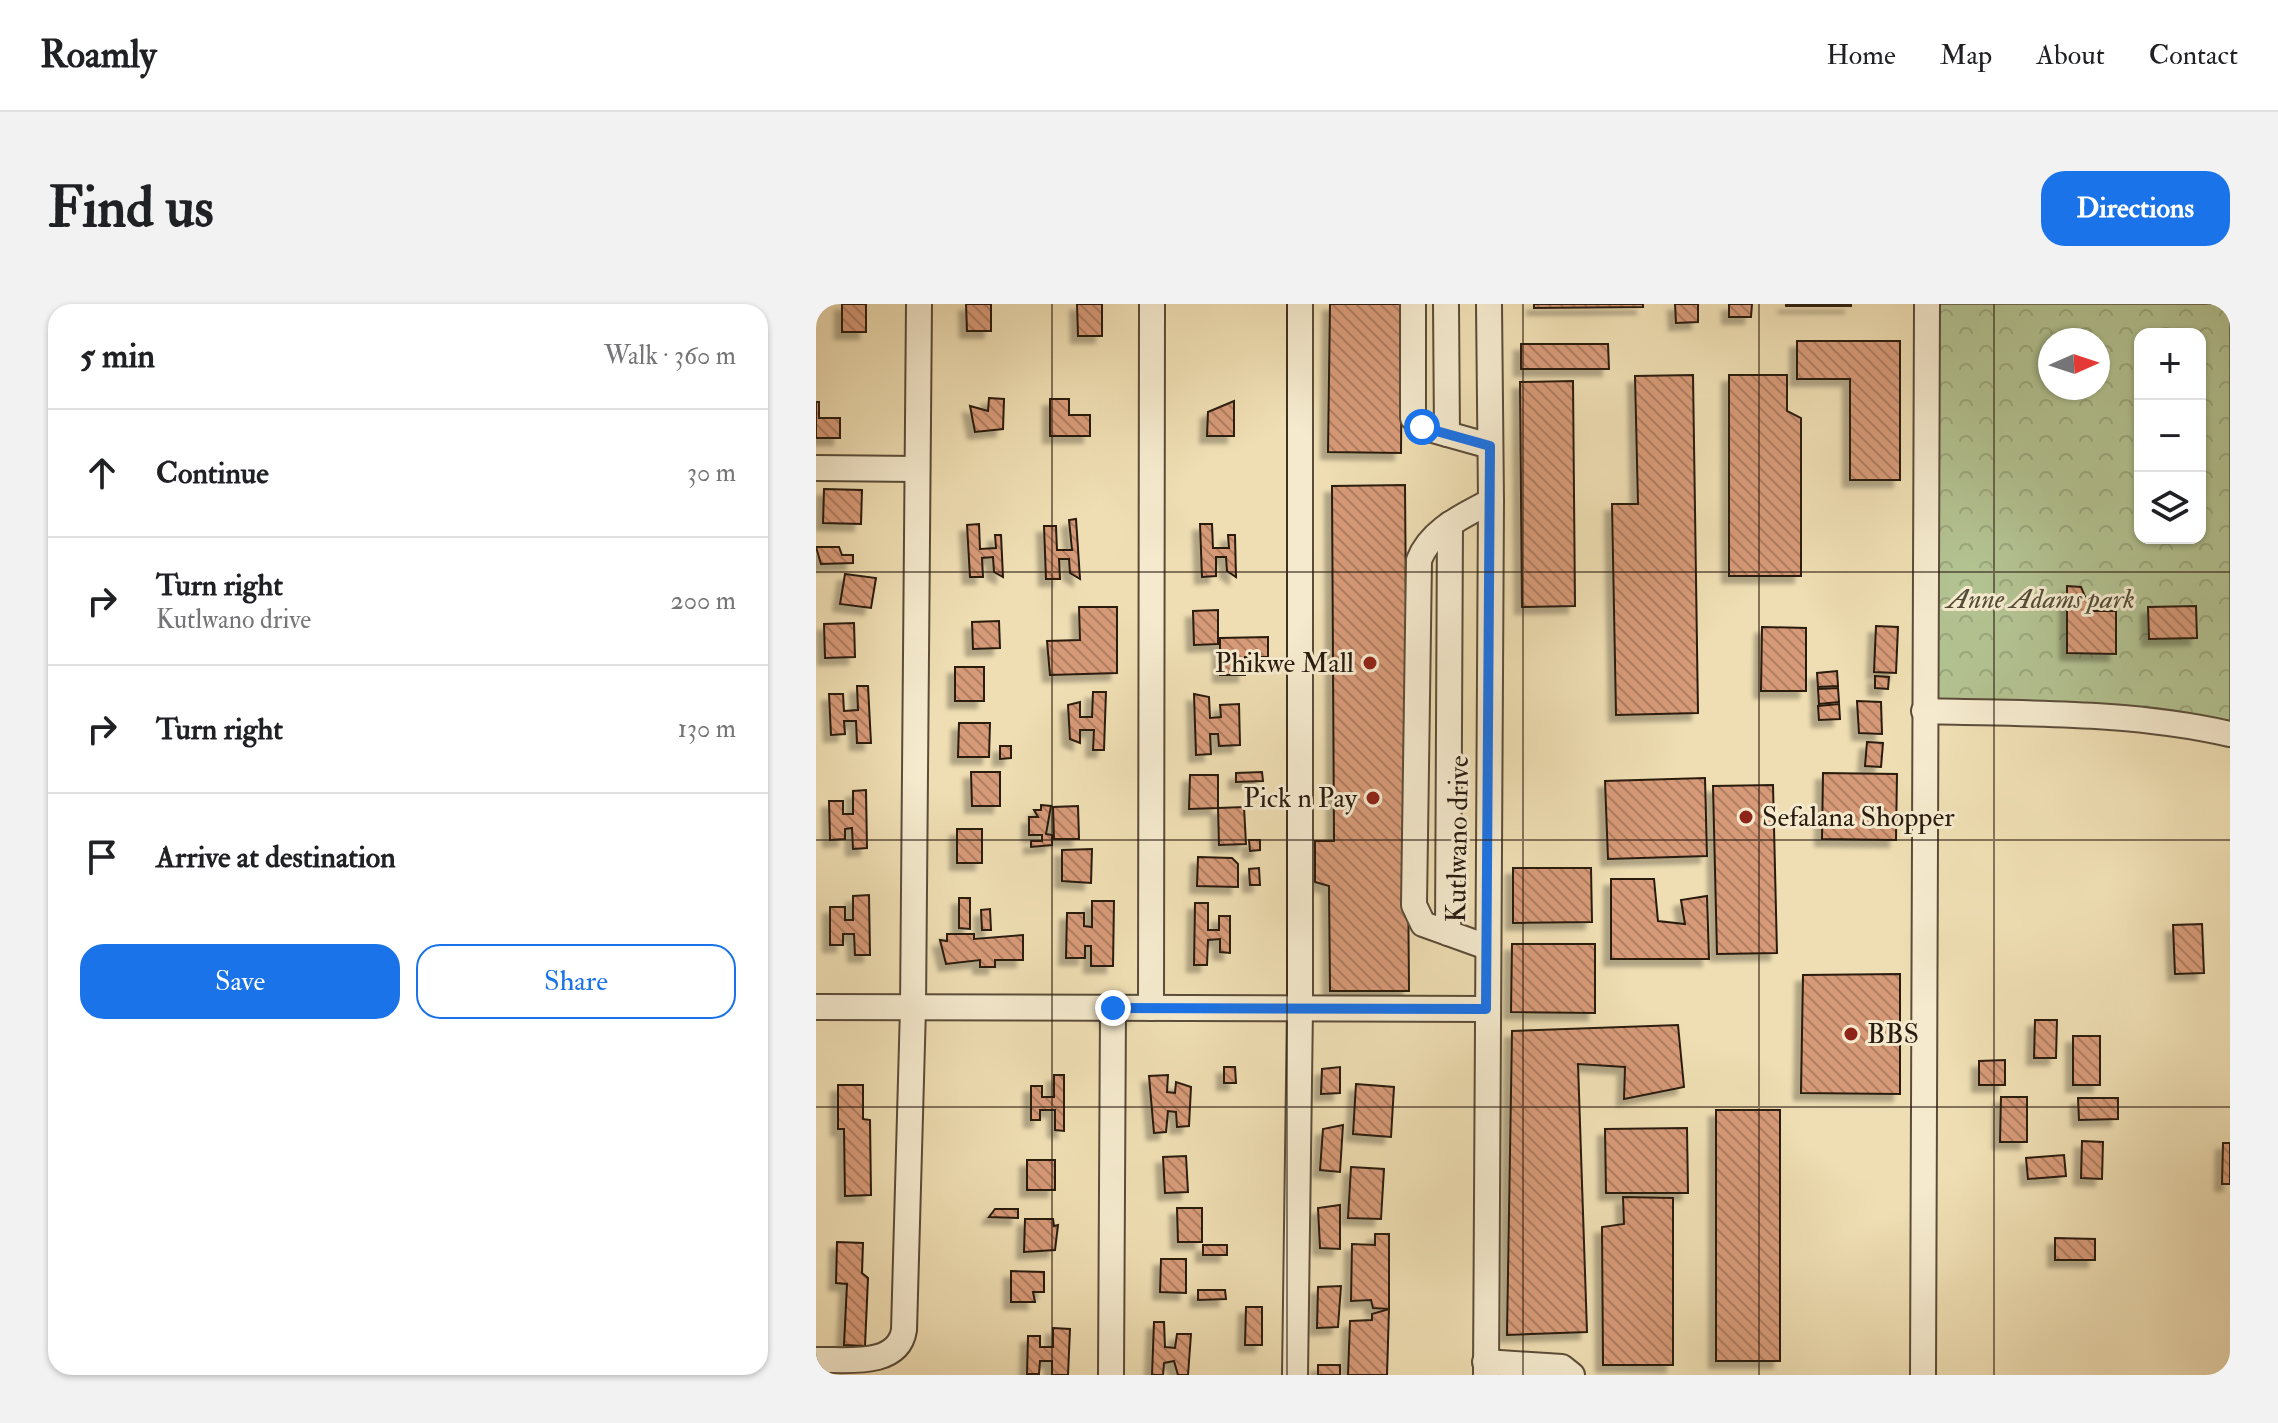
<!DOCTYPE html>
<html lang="en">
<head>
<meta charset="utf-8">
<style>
	:root { --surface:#fff; --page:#f2f2f2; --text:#202124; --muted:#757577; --line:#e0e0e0; --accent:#1a73e8 }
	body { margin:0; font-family:"IM FELL Double Pica",serif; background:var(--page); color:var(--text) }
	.controls { position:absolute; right:24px; top:24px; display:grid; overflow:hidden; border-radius:16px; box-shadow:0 2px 6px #0004 }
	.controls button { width:72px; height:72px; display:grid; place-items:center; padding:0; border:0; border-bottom:2px solid var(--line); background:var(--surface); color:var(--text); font:40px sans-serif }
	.compass { position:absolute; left:1222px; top:24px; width:72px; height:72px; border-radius:50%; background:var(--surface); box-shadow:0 2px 6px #0004; rotate:87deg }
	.stop { position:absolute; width:24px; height:24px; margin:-18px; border:6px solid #1a73e8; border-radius:50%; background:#fff }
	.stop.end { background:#1a73e8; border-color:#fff; box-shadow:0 2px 8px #0008 }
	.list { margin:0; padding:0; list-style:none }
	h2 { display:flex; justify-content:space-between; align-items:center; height:104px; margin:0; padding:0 32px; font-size:34px }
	h2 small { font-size:26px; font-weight:400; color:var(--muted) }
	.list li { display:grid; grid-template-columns:52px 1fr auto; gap:24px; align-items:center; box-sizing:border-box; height:128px; padding:0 32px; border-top:2px solid var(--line) }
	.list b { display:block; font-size:30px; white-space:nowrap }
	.list p { margin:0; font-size:26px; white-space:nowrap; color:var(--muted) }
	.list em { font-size:26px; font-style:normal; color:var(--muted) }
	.actions { display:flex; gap:16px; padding:24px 32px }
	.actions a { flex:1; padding:18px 0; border:2px solid var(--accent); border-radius:24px; text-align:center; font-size:28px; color:var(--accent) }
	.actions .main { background:var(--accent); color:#fff }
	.icon { flex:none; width:44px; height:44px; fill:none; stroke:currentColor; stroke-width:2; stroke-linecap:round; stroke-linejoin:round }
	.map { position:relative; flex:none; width:1414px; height:1071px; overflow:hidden; border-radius:24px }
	header { display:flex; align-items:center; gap:48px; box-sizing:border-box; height:112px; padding:0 40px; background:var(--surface); border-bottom:2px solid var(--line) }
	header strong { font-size:38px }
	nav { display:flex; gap:44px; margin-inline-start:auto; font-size:28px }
	.intro { display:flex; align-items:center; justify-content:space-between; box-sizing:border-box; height:192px; padding:0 48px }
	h1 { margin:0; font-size:56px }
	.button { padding:20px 36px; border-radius:24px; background:var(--accent); color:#fff; font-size:28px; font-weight:700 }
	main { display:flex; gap:48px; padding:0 48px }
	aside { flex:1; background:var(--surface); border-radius:24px; box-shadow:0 2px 6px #0004 }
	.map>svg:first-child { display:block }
	.park { fill:url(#park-crowns); stroke:#6e6e50; stroke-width:2; fill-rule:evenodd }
	.building { fill:url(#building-back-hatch); stroke:#2a1b10; stroke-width:2; filter:url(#shadow) }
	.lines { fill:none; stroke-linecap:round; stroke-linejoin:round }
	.minor-casing { stroke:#5b4c39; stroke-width:28 }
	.minor { stroke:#f5eace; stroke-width:24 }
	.route { stroke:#1a73e8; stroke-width:10 }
	.grid { fill:none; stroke:#2a1b10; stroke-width:2; stroke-opacity:0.55 }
	.poi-dot { fill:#8f2418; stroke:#f5eace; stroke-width:3 }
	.labels { text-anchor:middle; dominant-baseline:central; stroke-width:6; stroke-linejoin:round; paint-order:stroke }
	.park-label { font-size:28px; font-style:italic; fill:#534d37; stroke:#f5eace }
	.poi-label { font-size:28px; fill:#2a1b10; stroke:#f5eace; text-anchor:end }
	.street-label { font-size:28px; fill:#2a1b10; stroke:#f5eace }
</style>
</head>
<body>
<header>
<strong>Roamly</strong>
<nav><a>Home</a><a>Map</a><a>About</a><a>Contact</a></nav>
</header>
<div class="intro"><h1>Find us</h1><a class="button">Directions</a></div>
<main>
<aside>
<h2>5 min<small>Walk · 360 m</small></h2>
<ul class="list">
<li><svg class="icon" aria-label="ahead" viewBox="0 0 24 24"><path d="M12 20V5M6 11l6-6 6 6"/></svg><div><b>Continue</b></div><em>30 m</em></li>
<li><svg class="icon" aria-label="right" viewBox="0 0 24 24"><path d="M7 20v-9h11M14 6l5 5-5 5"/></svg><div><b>Turn right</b><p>Kutlwano drive</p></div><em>200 m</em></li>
<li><svg class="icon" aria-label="right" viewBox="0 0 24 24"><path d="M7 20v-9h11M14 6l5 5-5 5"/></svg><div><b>Turn right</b></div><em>130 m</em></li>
<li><svg class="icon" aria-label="arrive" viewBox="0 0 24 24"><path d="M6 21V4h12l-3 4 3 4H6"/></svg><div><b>Arrive at destination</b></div></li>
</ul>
<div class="actions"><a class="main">Save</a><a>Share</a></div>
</aside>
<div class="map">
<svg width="1414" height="1071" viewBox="0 0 1414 1071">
	<defs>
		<pattern id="park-crowns" width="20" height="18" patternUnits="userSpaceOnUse" patternTransform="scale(2)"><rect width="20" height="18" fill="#b3c291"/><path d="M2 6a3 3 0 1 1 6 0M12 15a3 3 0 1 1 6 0" fill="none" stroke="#9aa67c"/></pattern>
		<pattern id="building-back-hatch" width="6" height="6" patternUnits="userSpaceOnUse" patternTransform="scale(2)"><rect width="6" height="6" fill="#d79a78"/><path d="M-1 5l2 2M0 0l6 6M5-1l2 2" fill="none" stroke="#af7d61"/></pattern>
		<filter id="shadow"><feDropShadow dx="-7" dy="7" stdDeviation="2" flood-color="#0004"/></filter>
	</defs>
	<rect width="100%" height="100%" fill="#efdeb3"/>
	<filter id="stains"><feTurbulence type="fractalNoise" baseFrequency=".0025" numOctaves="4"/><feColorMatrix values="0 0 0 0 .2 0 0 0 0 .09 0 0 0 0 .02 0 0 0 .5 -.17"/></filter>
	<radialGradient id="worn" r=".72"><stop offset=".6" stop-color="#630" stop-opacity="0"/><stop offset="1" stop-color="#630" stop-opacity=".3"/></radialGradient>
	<!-- park -->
	<path class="park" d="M1111,0H1414V435L1108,407ZM1324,30H1384V234H1324ZM1234,36H1282V84H1234Z"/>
	<!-- building -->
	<g class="building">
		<rect x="26" y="0" width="24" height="28"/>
		<path d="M150,0H175V27H151Z"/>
		<path d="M261,0H286V32H262Z"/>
		<path d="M514,0H586L585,149L512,148Z"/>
		<path d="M718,0H827V3L718,4Z"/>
		<path d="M859,0H882V18L860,19Z"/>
		<path d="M913,0H936L935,13H913Z"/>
		<rect x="970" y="0" width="65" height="2"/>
		<path d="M981,37H1084V176H1034V75H981Z"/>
		<path d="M705,40H792L793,65H705Z"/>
		<path d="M877,71L882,409L800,411L796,200H822L819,72Z"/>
		<path d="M913,71H971V107L985,114V272H913Z"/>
		<path d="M757,77L759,302L706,303L704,78Z"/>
		<path d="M173,94L188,95L187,125L159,128L154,102L172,107Z"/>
		<path d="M234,95H253V111H274V132H234Z"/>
		<path d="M418,97V132H391L392,108Z"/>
		<path d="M0,98H3V114H24V134H0Z"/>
		<path d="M589,181L593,687H514L513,582L499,578V537H518L516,182Z"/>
		<path d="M8,185L46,186L45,220L7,219Z"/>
		<path d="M260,215L264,275L254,269L253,255H243L244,275H230L228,222H240L241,246H256L253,216Z"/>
		<path d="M163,220L164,245L180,244L179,231H185L187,273L178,268L177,253L166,254L167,273H154L151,221Z"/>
		<path d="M384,220H396L397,244H413L412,231H419L420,273L411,267L410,253H400V272L386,273Z"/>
		<path d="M0,243H23L26,251H37V259L5,260Z"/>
		<path d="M29,270L60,274L55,304L24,300Z"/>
		<path d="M1251,282L1265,283L1275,307H1300V350L1251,349Z"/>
		<path d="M1380,302L1381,334L1333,335L1332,303Z"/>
		<path d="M263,303H301V369L234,371L231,337L264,336Z"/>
		<path d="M402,306V340L378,341L377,307Z"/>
		<path d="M183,317L184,344L157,345L156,318Z"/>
		<path d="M38,319L39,353L9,354L8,320Z"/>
		<path d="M1060,322L1082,323L1080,369L1058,368Z"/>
		<path d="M946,323L990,324V387H945Z"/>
		<path d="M452,333V353H429V371H404V334Z"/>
		<rect x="139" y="363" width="29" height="34"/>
		<path d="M1021,367L1022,382L1002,383L1001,369Z"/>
		<path d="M1059,372L1073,373L1072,385L1059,384Z"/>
		<path d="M41,382H52L55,439H41L40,417H28L29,430L15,431L13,390H27L28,407L42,406Z"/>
		<path d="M1022,384L1023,398L1003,400L1002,385Z"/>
		<path d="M277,388H290L288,446H277L278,426H264V439L254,435L252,401L264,398V413H276Z"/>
		<path d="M378,390L393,393L394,414L405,413L404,401L423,400L424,441L403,442L402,430H394L395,450L380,451Z"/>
		<path d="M1041,397L1065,398L1066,430L1043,429Z"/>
		<path d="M1023,400L1024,415L1003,416L1002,402Z"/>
		<path d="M143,419H174L173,453H142Z"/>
		<path d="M1051,438L1067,439L1065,463L1049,462Z"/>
		<path d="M184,442H195V454L184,455Z"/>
		<path d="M155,468H184V502H156Z"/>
		<path d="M446,468L447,477L420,478V469Z"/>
		<path d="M1007,469L1081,470L1080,536L1006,535Z"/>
		<path d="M374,471H402V504L373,505Z"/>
		<path d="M889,474L891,552L792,555L789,477Z"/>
		<path d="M957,481L961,649L901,650L897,482Z"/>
		<path d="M50,486L51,544L37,545L36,524L29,525V535L14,536L13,497H27V510H37V487Z"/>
		<path d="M225,501L235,502L230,530L236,531V541L215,543V537H226V531H213V513H222L218,506H225Z"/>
		<path d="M262,502L263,535H238L237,503Z"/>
		<path d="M428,503L430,540L403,541L402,504Z"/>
		<rect x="141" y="525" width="25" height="34"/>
		<path d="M433,536H444V546L434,547Z"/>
		<path d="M276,545L275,579L246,577V546Z"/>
		<path d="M382,553L416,554L422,560V583L381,582Z"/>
		<path d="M443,564L444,581H434L433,565Z"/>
		<path d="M697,564H775L776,618L697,619Z"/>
		<path d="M795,575H838L842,617L869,620L865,596L891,592L893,655H795Z"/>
		<path d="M53,591L54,651H39L38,630H27V641H14V603H29V616H37V592Z"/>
		<path d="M143,594H154V625L143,624Z"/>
		<path d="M276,597H298L297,662H275V642H269V654H250L251,609H268V622L276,623Z"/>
		<path d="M379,599H392V626H403V612H414V649L404,648V635L392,636L391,661H378Z"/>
		<path d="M174,605L175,626H166L165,606Z"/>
		<path d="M1386,620L1388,669L1359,670L1357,621Z"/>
		<path d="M131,630H158V635L207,631V656H179V663H164V656L130,660L124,636L131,637Z"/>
		<path d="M696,640H779V709L695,708Z"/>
		<path d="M1084,670V790L985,789L987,671Z"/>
		<path d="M1219,716H1241L1240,754H1218Z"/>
		<path d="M862,721L868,783L808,795L809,763L762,760L771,1028L691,1031L696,727Z"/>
		<rect x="1257" y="732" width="27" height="49"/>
		<path d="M1189,756V781H1163V757Z"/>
		<path d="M408,763H419L420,779H408Z"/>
		<path d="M524,763V789L505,790L506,765Z"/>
		<path d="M238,771H248V827L239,826V806H224V816H215V782H226V793H238Z"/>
		<path d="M352,771L351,788L359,789L360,778L375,783L373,822L361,823L360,808L352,807L350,828L338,829L333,772Z"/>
		<path d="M540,780L578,783L575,833L537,830Z"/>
		<path d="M22,781H47V815L54,816L55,891L29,892L28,825H22Z"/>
		<path d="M1185,793H1211V838H1184Z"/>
		<path d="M1262,794H1302V815L1263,816Z"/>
		<rect x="900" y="806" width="64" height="251"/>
		<path d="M527,821L524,868L504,866L507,825Z"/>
		<path d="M871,824L872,889H790L789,825Z"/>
		<path d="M1266,837L1287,838L1286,875L1265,874Z"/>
		<path d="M1407,839H1414V880H1406Z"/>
		<path d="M1248,851L1250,872L1212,875L1210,854Z"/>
		<path d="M370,852L372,888L349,889L347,853Z"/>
		<rect x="211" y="856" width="28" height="30"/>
		<path d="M535,863L568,865L565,915L532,914Z"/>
		<path d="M807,893L857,894V1061H787L786,923L808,920Z"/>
		<path d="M524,901V945L504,944L502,904Z"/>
		<path d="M361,904H386V938H362Z"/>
		<path d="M179,905H202V914L173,913Z"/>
		<path d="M209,915H237L238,922L242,921L239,946L208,948Z"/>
		<path d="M559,930H573V1005L557,1004L555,996L535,997L536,940L559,941Z"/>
		<path d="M1239,934L1279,935V956H1239Z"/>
		<path d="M21,938L47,939L46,969L52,974L49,1042L28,1041L31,980L20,979Z"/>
		<rect x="387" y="941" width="24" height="10"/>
		<path d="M345,955H370V989L344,988Z"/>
		<path d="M195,967L228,968V988H217L219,998H195Z"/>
		<path d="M525,982L522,1023L501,1024L502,983Z"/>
		<path d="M382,986H409L410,995L382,996Z"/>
		<path d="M430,1003H446V1041H429Z"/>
		<path d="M573,1005L571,1071H532L534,1017L556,1016V1010Z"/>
		<path d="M338,1018H348L349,1043L359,1044L361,1030H375L372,1071H362L358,1057L348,1059L347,1071H336Z"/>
		<path d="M237,1024L254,1025L252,1071H236V1057H224L223,1070H211L212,1032H224V1043H237Z"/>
		<rect x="502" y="1061" width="22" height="10"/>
	</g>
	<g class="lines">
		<defs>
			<g id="minor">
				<path d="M597,0V114L606,123L674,142"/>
				<path d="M630,0L631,130"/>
				<path d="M0,164L101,165"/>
				<path d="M1108,407C1210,410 1314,407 1414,430"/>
				<path d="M632,629L634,220"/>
				<path d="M671,643L607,620L598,601L603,256C615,225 648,212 675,197"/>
				<path d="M0,703L670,705"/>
				<path d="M335,704L336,0"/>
				<path d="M0,1056C29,1055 82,1064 88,1026L97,704L103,0"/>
				<path d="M669,1058L746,1063L756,1071"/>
				<path d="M295,1071L297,704"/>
				<path d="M479,1071L484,704V0"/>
				<path d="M670,1071L675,197L673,0"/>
				<path d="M1107,1071L1111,0"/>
			</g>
		</defs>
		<!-- minor casing -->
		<use href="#minor" class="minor-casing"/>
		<!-- minor -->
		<use href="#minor" class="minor"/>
	</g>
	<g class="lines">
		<!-- route -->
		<path class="route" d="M297,704L670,705L674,142L606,123"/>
	</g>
	<!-- grid -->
	<path class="grid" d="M236,0V1071M471,0V1071M707,0V1071M943,0V1071M1178,0V1071M0,268H1414M0,536H1414M0,803H1414"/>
	<!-- markers -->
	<g class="poi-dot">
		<circle cx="554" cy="359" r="8"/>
		<circle cx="557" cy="494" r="8"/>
		<circle cx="930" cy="513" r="8"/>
		<circle cx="1035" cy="730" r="8"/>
	</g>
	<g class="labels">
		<!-- park labels -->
		<g class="park-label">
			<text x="1225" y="295">Anne Adams park</text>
		</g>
		<!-- poi labels -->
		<g class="poi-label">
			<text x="538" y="359">Phikwe Mall</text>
			<text x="541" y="494">Pick n Pay</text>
			<text x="946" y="513" text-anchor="start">Sefalana Shopper</text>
			<text x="1051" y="730" text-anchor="start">BBS</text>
		</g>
		<!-- street labels -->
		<g class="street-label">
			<text transform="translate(642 535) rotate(-89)">Kutlwano drive</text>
		</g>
	</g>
	<rect width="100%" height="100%" filter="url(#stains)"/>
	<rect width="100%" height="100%" fill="url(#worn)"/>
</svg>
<div class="controls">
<button>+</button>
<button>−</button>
<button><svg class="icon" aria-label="layers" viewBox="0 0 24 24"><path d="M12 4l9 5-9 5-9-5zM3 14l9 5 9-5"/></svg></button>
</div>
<svg class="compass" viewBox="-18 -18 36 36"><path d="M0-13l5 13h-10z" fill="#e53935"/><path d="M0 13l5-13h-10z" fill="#757577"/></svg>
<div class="stop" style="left:606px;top:123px"></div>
<div class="stop end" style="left:297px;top:704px"></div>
</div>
</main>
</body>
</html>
